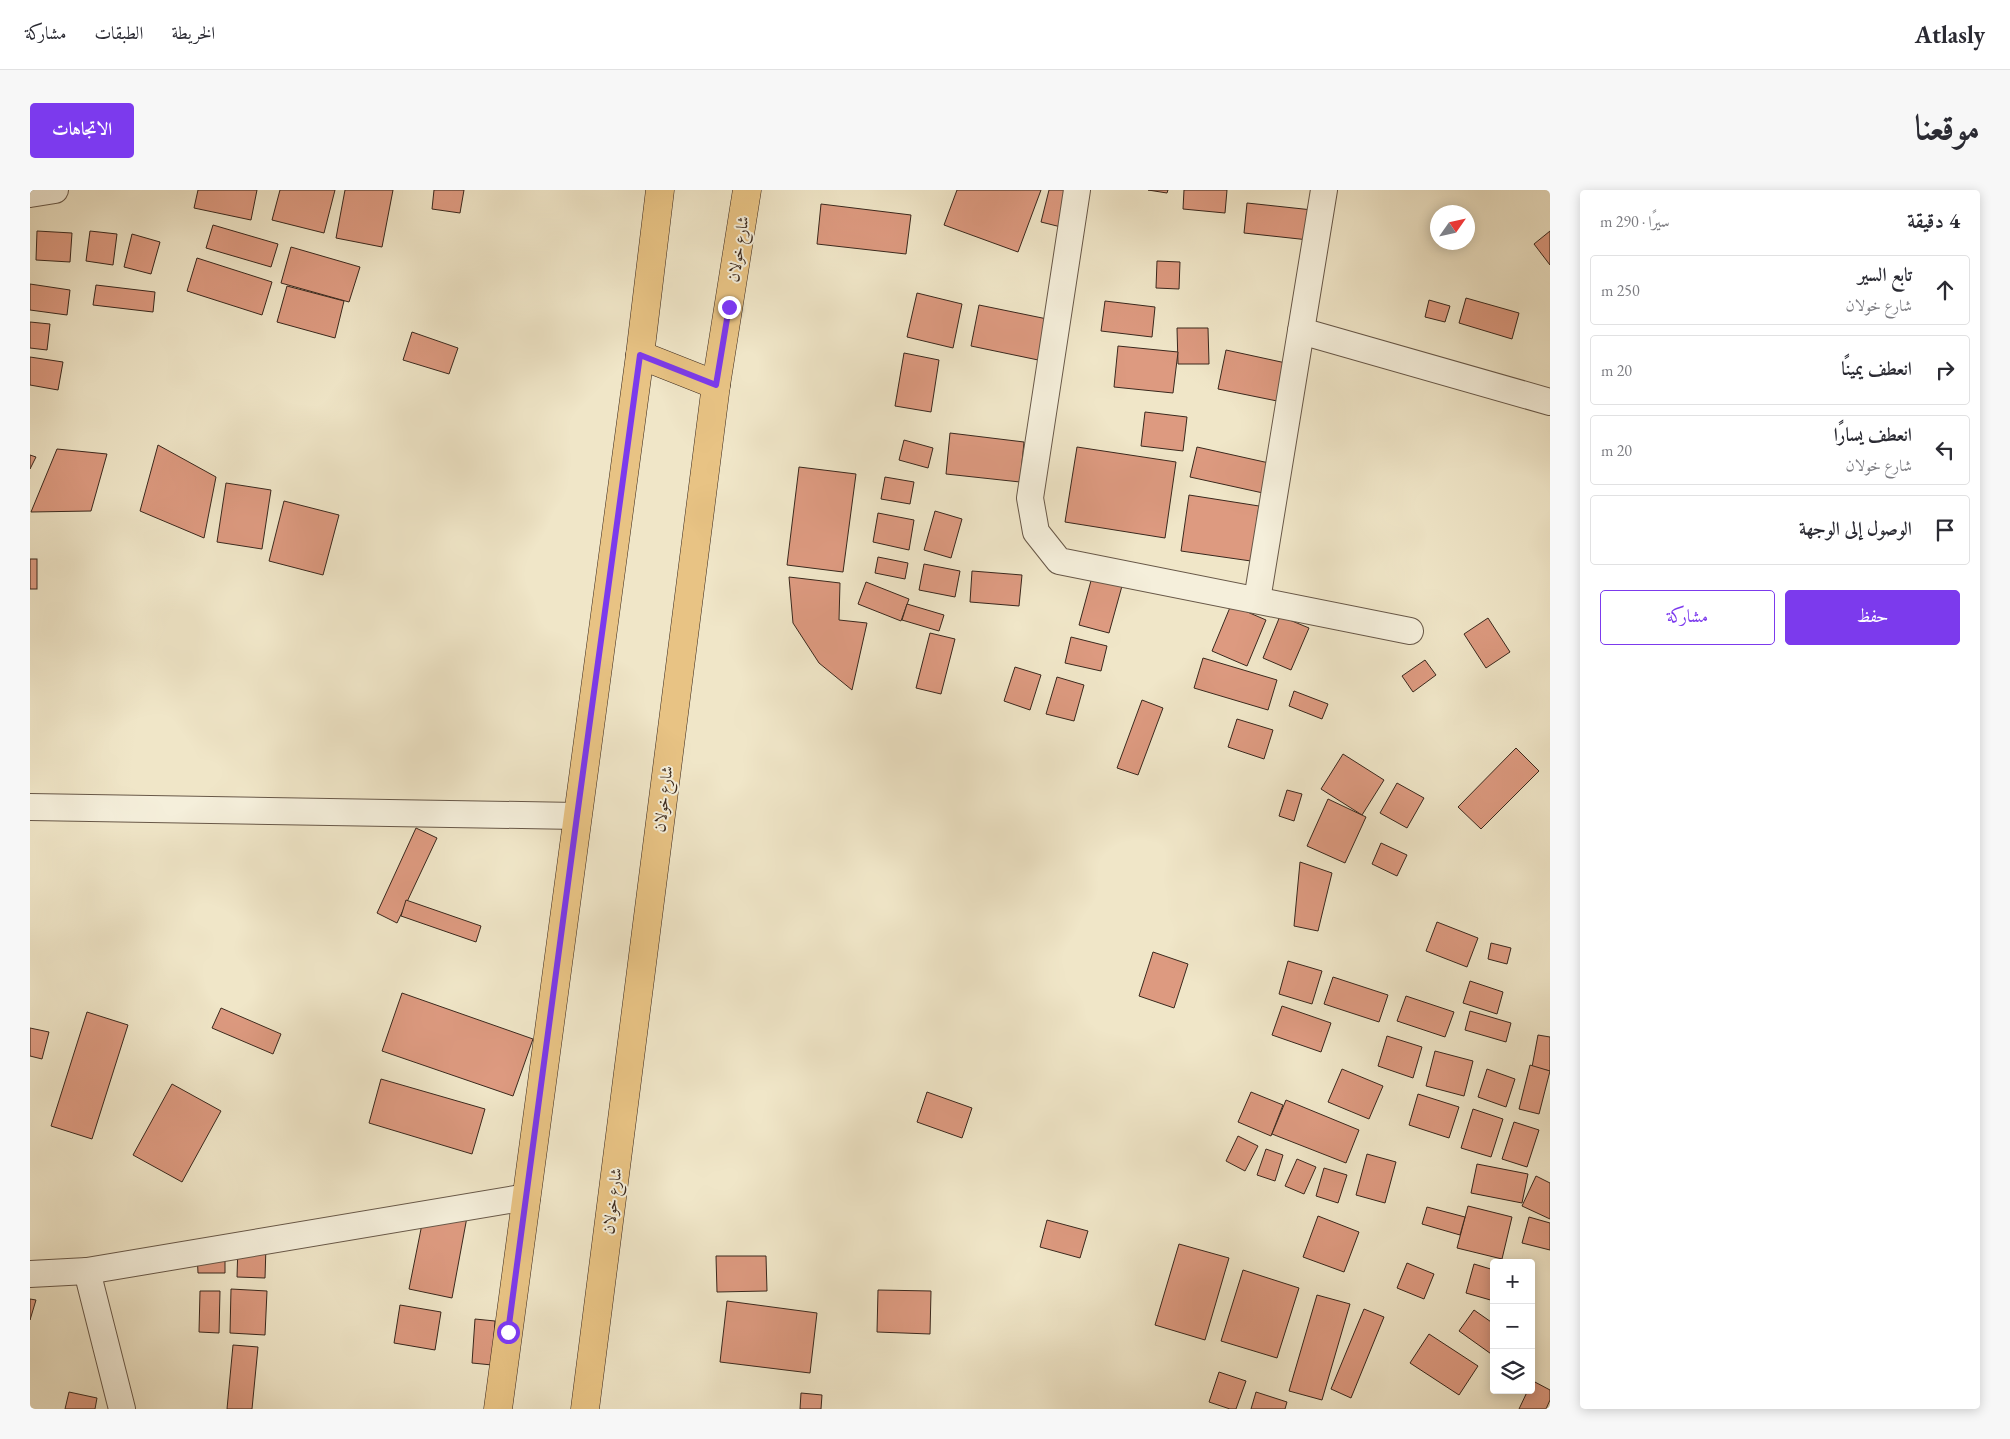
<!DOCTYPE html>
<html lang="ar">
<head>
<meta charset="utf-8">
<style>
	:root { --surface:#fff; --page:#f7f7f7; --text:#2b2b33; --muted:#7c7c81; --line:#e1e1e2; --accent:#7c3aed }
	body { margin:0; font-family:"EB Garamond",Amiri,serif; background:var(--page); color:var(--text); direction:rtl }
	.controls { position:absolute; right:15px; bottom:15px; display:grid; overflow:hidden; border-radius:5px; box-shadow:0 2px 12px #0003 }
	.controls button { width:45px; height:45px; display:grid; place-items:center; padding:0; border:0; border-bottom:1px solid var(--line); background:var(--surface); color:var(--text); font:25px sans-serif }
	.compass { position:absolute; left:1400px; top:15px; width:45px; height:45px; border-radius:50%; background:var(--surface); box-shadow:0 2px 12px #0003; rotate:56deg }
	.stop { position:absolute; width:15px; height:15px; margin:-11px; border:4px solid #7c3aed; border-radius:50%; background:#fff }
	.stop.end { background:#7c3aed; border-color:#fff; box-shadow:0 1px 5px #0008 }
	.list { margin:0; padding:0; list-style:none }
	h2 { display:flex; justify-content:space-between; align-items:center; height:65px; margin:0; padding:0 20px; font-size:21px }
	h2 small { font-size:16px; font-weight:400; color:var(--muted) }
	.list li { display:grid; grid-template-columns:32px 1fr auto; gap:15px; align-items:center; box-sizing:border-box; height:70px; margin:0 10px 10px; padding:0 10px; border:1px solid var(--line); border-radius:5px }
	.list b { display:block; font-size:19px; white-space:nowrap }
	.list p { margin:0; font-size:16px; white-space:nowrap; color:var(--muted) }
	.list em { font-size:16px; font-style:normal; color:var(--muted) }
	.actions { display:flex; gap:10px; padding:15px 20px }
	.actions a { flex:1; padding:11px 0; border:1px solid var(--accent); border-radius:5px; text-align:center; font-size:18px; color:var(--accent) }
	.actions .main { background:var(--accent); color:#fff }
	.icon { flex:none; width:28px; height:28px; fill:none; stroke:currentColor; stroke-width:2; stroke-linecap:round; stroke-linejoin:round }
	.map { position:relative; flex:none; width:1520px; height:1219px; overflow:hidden; direction:ltr; border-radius:5px }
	header { display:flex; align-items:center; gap:30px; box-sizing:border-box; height:70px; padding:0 25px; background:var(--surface); border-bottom:1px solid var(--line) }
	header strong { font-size:24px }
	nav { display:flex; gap:28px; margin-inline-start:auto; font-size:18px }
	.intro { display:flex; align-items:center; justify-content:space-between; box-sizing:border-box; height:120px; padding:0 30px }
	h1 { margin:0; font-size:35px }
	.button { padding:12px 22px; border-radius:5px; background:var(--accent); color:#fff; font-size:18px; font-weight:700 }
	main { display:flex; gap:30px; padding:0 30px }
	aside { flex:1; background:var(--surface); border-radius:5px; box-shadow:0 2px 12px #0003 }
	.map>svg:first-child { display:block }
	.building { fill:#dd9a80; stroke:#3a281d }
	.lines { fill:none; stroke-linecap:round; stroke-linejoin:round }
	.street-casing { stroke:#685848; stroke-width:28 }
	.primary-casing { stroke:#3a281d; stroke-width:29 }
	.street { stroke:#f5efdb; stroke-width:26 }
	.primary { stroke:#e8c384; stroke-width:28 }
	.route { stroke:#7c3aed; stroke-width:6 }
	.labels { text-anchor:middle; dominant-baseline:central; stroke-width:4; stroke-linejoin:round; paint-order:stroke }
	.street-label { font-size:16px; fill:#3a281d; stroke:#f5efdb }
</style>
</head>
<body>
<header>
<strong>Atlasly</strong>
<nav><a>الخريطة</a><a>الطبقات</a><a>مشاركة</a></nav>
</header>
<div class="intro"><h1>موقعنا</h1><a class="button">الاتجاهات</a></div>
<main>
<aside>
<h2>4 دقيقة<small>سيرًا · 290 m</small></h2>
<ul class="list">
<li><svg class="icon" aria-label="ahead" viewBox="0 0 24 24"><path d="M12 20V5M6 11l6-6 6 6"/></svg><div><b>تابع السير</b><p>شارع خولان</p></div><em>250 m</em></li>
<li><svg class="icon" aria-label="right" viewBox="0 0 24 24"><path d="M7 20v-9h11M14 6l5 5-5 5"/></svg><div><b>انعطف يمينًا</b></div><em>20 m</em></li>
<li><svg class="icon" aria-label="left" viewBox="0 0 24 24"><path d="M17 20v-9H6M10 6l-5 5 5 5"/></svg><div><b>انعطف يسارًا</b><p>شارع خولان</p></div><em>20 m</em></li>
<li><svg class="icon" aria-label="arrive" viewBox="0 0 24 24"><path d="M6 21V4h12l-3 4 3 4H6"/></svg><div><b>الوصول إلى الوجهة</b></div></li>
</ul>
<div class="actions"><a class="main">حفظ</a><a>مشاركة</a></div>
</aside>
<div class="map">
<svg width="1520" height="1219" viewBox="0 0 1520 1219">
	<rect width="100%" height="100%" fill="#f0e6c8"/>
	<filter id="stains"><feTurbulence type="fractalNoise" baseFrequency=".004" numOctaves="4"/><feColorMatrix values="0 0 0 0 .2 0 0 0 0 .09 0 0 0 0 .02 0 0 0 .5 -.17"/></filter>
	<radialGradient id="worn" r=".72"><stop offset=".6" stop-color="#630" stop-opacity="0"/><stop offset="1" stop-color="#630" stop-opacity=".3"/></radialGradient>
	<!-- building -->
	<g class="building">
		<path d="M168,0H227L221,30L164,18Z"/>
		<path d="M250,0H305L294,43L242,30Z"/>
		<path d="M315,0H363L352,57L306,48Z"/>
		<path d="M404,0H434L430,23L402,19Z"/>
		<path d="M927,0H1011L988,62L914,35Z"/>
		<path d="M1019,0H1040L1031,37L1011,32Z"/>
		<path d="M1118,0H1138L1137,3Z"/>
		<path d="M1154,0H1197L1195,23L1153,19Z"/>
		<path d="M1217,13L1292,21L1288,51L1214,43Z"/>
		<path d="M791,14L881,25L876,64L787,54Z"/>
		<path d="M183,35L248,54L241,77L176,58Z"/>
		<path d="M7,41L42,43L40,72L6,70Z"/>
		<path d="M60,41L87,44L83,75L56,71Z"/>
		<path d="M1520,41V75L1504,54Z"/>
		<path d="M102,44L130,52L121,84L94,77Z"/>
		<path d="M261,57L330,77L319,112L251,93Z"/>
		<path d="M167,68L242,92L232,125L157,101Z"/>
		<path d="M1127,71L1150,72L1149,99L1126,98Z"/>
		<path d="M0,94L40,100L37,125L0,120Z"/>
		<path d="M66,95L125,102L123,122L63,115Z"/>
		<path d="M257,96L314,111L305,148L247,132Z"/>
		<path d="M887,103L932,114L923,158L877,147Z"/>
		<path d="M1436,108L1489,123L1482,149L1429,133Z"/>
		<path d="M1399,110L1420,116L1415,132L1395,127Z"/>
		<path d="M1075,111L1125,117L1122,147L1071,141Z"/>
		<path d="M949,115L1022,130L1013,171L941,156Z"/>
		<path d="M0,132L20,134L17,160L0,158Z"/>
		<path d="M1147,138H1178L1179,174H1148Z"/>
		<path d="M382,142L428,158L419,184L373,170Z"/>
		<path d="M1088,156L1148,162L1143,203L1084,197Z"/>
		<path d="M1196,160L1265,175L1257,213L1188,199Z"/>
		<path d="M874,163L909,170L901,222L865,216Z"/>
		<path d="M0,167L33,172L28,200L0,195Z"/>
		<path d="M1115,222L1157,227L1153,261L1111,256Z"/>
		<path d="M920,243L994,252L990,292L916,284Z"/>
		<path d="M874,250L903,258L898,278L869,270Z"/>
		<path d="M128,255L186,287L174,348L110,321Z"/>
		<path d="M1047,257L1146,272L1135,348L1035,332Z"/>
		<path d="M1167,257L1239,273L1233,303L1160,287Z"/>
		<path d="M27,259L77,264L61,321L1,322Z"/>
		<path d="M0,265L6,267L0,279Z"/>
		<path d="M769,277L826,284L813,382L757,375Z"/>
		<path d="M855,287L884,292L880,314L851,309Z"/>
		<path d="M196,293L241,300L232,359L187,352Z"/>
		<path d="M1159,305L1229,316L1221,371L1151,361Z"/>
		<path d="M254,311L309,325L293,385L239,371Z"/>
		<path d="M905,321L932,329L921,368L894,360Z"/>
		<path d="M848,323L884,330L879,360L843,352Z"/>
		<path d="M848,367L878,373L875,389L845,383Z"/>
		<rect x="0" y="369" width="7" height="30"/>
		<path d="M894,374L930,381L925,407L889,400Z"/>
		<path d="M942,381L992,385L989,416L940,412Z"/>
		<path d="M759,387L810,393L809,430L837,433L822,500L789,473L763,433Z"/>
		<path d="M1062,387L1092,396L1079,443L1049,435Z"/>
		<path d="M836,392L879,409L871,431L828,414Z"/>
		<path d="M877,414L914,425L909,441L872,430Z"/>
		<path d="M1201,415L1236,430L1217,476L1182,461Z"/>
		<path d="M1250,426L1279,438L1261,480L1233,468Z"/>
		<path d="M1458,428L1480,462L1456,478L1434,444Z"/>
		<path d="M900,443L925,449L911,504L886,498Z"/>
		<path d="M1041,447L1077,456L1071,481L1035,473Z"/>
		<path d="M1173,468L1247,490L1238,520L1164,498Z"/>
		<path d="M1395,470L1406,485L1383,502L1372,486Z"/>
		<path d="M985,477L1011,485L1000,520L974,511Z"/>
		<path d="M1027,487L1054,495L1044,531L1016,524Z"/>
		<path d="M1264,501L1298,514L1292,529L1259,516Z"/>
		<path d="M1112,510L1133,518L1108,585L1087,578Z"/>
		<path d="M1207,529L1243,540L1234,569L1198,557Z"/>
		<path d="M1486,558L1509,581L1451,639L1428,617Z"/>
		<path d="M1313,564L1354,590L1332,625L1291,599Z"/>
		<path d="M1367,593L1394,608L1377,638L1350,623Z"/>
		<path d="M1257,600L1272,604L1264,631L1249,626Z"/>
		<path d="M1298,609L1336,627L1315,673L1277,656Z"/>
		<path d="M386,638L407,648L367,733L347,723Z"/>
		<path d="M1351,653L1377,665L1367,686L1342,674Z"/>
		<path d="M1270,672L1302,683L1288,741L1264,736Z"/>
		<path d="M376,710L451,736L446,752L371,726Z"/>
		<path d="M1407,732L1448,748L1437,777L1396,761Z"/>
		<path d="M1461,753L1481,758L1477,774L1458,769Z"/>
		<path d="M1123,762L1158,774L1144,818L1109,806Z"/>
		<path d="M1258,771L1292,781L1282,814L1249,804Z"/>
		<path d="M1303,787L1358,805L1349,832L1294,814Z"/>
		<path d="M1440,791L1473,802L1467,824L1433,813Z"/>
		<path d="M372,803L503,849L483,906L352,861Z"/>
		<path d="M1376,806L1424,822L1415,847L1367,831Z"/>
		<path d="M1252,816L1301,833L1291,862L1242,845Z"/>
		<path d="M191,818L251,844L243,864L182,838Z"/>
		<path d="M1440,821L1481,833L1476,852L1435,840Z"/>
		<path d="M57,822L98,835L62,949L21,936Z"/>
		<path d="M0,838L19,842L12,869L0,866Z"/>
		<path d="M1508,845L1520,847V881L1502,877Z"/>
		<path d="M1357,846L1392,857L1383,888L1348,876Z"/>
		<path d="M1405,861L1443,871L1434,906L1396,896Z"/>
		<path d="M1500,875L1520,881L1509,924L1489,919Z"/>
		<path d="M1312,879L1353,896L1339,929L1298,912Z"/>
		<path d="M1457,879L1485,889L1476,917L1448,907Z"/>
		<path d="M351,889L455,919L442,964L339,933Z"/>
		<path d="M142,894L191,921L152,992L103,965Z"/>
		<path d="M897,902L942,918L932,948L887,932Z"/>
		<path d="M1221,902L1253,915L1241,946L1208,932Z"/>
		<path d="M1388,904L1429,917L1419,948L1379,935Z"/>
		<path d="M1256,910L1329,940L1316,973L1242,944Z"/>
		<path d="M1443,919L1473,929L1461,967L1431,958Z"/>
		<path d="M1484,932L1509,940L1497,977L1472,969Z"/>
		<path d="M1208,946L1228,956L1215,981L1196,971Z"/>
		<path d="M1236,959L1253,965L1245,991L1227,985Z"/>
		<path d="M1337,964L1366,972L1355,1013L1326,1005Z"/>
		<path d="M1267,969L1286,977L1274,1004L1255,996Z"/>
		<path d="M1447,974L1498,984L1492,1013L1441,1003Z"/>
		<path d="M1294,978L1317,985L1308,1013L1286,1006Z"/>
		<path d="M1506,986L1520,993V1029L1492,1016Z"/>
		<path d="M1438,1016L1482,1027L1472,1069L1427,1058Z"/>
		<path d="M1397,1017L1435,1027L1430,1045L1392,1034Z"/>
		<path d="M395,1019L437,1027L422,1108L379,1099Z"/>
		<path d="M1288,1026L1329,1042L1314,1082L1273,1067Z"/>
		<path d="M1499,1027L1520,1033V1060L1492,1053Z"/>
		<path d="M1017,1030L1058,1041L1050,1068L1010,1057Z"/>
		<path d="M1149,1054L1199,1068L1175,1150L1125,1135Z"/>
		<path d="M208,1056H236L235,1088L207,1087Z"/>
		<path d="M195,1062V1083H168L167,1063Z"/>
		<path d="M686,1066H736L737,1101L687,1102Z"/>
		<path d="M1377,1073L1404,1084L1394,1109L1367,1098Z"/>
		<path d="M1444,1074L1464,1080V1111L1436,1103Z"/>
		<path d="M1213,1080L1269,1098L1247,1168L1191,1151Z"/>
		<path d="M201,1099L237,1101L235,1145L200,1143Z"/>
		<path d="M848,1100L901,1101L900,1144L847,1142Z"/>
		<path d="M170,1101H190L189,1143L169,1142Z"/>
		<path d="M1287,1105L1320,1114L1292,1210L1259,1201Z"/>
		<path d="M0,1109L6,1110L0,1130Z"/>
		<path d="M697,1111L787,1123L780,1183L690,1172Z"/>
		<path d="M370,1115L411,1122L405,1160L364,1153Z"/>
		<path d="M1334,1119L1354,1127L1321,1208L1301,1199Z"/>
		<path d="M1444,1120L1464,1134V1166L1429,1141Z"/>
		<path d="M445,1129L465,1131L462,1175L442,1173Z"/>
		<path d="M1399,1144L1448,1176L1429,1205L1380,1173Z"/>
		<path d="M203,1155L228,1157L222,1219H197Z"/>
		<path d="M1189,1182L1216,1191L1206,1219H1200L1179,1212Z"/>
		<path d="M1503,1191L1520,1200V1210L1516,1219H1489L1498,1200H1501Z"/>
		<path d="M39,1202L67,1208L65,1219H35Z"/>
		<path d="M1226,1202L1257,1212L1255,1219H1221Z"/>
		<path d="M771,1203L792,1205L791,1219H770Z"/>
	</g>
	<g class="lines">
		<defs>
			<g id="street">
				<path d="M1047,0L1000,308L1006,342L1029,371L1380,441"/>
				<path d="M0,4L25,0"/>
				<path d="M1271,141L1520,212"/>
				<path d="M1227,410L1294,0"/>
				<path d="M0,617L547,626"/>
				<path d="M0,1084L57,1081"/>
				<path d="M92,1219L57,1081L497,1007"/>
			</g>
			<g id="primary">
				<path d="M610,165L686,195"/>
				<path d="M468,1219L610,165L630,0"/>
				<path d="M555,1219L686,195L717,0"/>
			</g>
		</defs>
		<!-- street casing -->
		<use href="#street" class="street-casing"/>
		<!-- primary casing -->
		<use href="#primary" class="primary-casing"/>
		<!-- street -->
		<use href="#street" class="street"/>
		<!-- primary -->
		<use href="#primary" class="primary"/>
	</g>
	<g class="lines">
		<!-- route -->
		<path class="route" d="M478,1142L547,626L610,165L686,195L699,117"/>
	</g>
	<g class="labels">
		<!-- street labels -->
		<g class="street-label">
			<text transform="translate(708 59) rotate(-81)">شارع خولان</text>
			<text transform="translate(633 609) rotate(-83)">شارع خولان</text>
			<text transform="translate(582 1011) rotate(-83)">شارع خولان</text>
		</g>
	</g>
	<rect width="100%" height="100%" filter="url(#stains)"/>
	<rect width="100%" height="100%" fill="url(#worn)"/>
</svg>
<div class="controls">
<button>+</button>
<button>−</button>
<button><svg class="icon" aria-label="layers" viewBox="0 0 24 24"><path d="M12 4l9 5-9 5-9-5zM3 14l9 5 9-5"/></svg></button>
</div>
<svg class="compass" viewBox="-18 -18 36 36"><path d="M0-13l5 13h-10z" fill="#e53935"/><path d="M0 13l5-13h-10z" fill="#7c7c81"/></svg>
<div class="stop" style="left:478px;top:1142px"></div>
<div class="stop end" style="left:699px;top:117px"></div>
</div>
</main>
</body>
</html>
